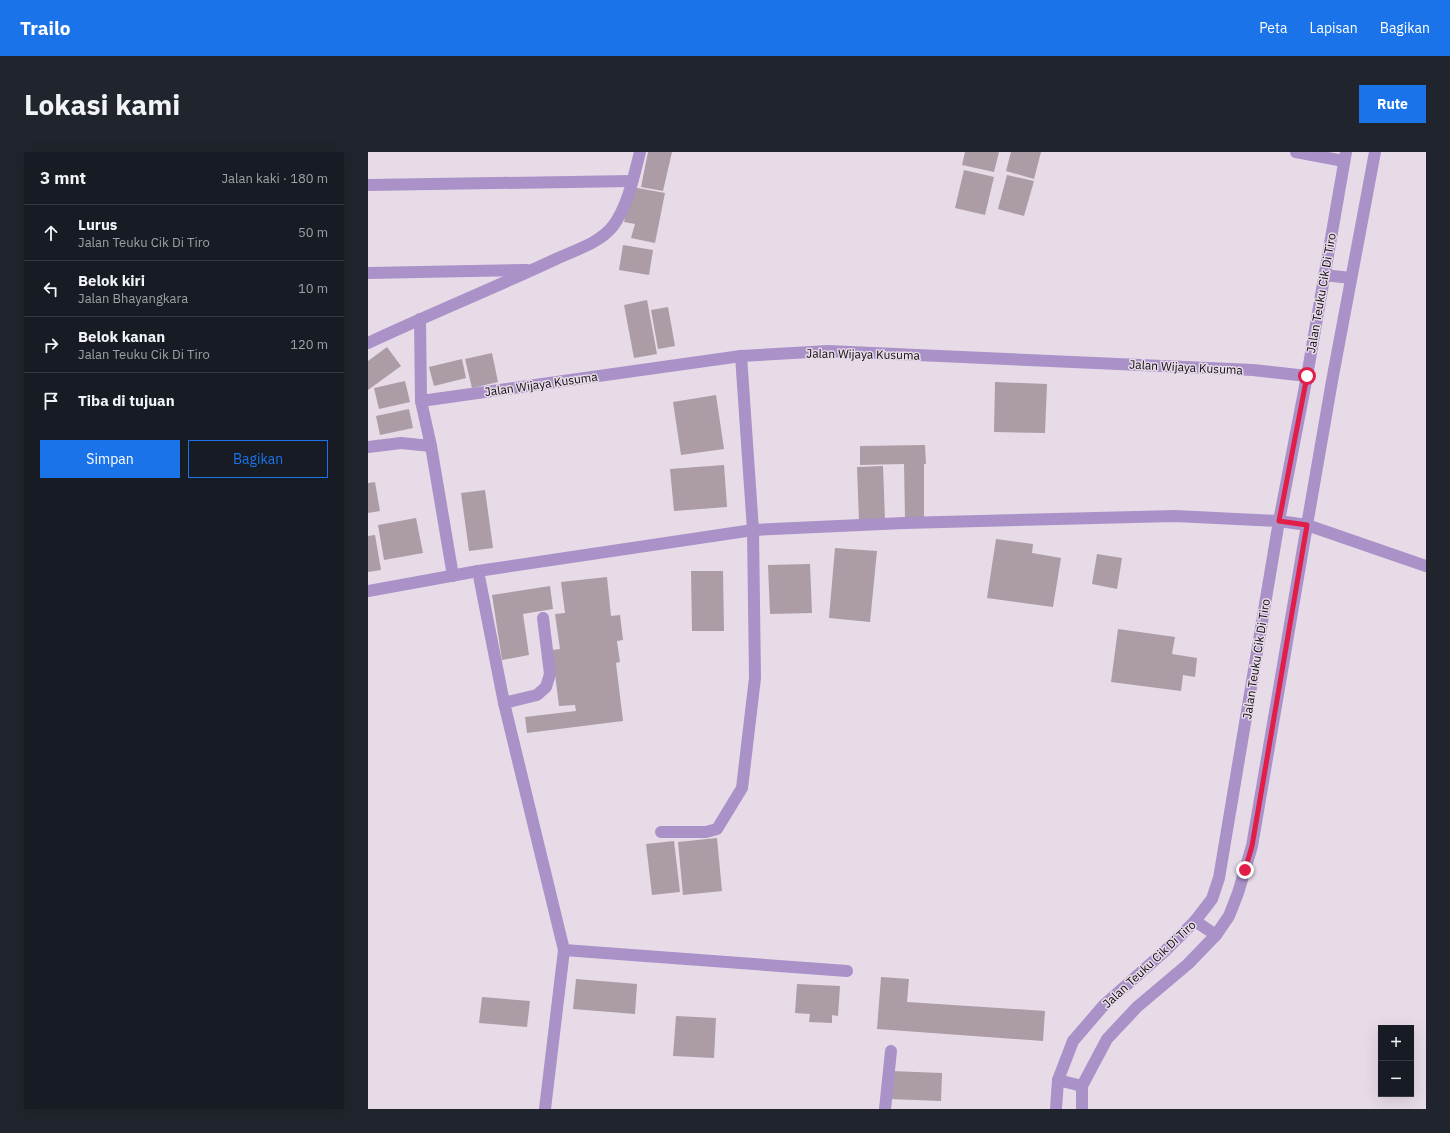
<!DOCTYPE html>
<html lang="id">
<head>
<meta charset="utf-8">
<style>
	:root { --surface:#171b24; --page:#20242c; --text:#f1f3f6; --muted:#9ea1a6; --line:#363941; --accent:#1a73e8 }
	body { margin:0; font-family:"IBM Plex Sans",sans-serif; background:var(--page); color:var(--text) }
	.controls { position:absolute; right:12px; bottom:12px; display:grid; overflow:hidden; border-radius:0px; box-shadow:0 4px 16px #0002 }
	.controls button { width:36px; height:36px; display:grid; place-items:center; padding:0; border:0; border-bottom:1px solid var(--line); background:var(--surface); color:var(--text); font:20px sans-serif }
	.stop { position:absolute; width:12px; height:12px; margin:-9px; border:3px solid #e11d48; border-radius:50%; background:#fff }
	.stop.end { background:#e11d48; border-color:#fff; box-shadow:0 1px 4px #0008 }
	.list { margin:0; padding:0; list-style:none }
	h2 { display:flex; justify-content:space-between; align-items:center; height:52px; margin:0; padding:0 16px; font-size:17px }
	h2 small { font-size:13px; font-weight:400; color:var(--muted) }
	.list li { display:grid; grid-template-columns:26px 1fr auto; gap:12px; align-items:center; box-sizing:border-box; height:56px; padding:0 16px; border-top:1px solid var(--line) }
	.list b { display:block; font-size:15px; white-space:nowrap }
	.list p { margin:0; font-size:13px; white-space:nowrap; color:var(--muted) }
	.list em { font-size:13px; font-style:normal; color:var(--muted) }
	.actions { display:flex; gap:8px; padding:12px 16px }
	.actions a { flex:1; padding:9px 0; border:1px solid var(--accent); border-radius:0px; text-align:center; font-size:14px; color:var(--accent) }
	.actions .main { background:var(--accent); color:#fff }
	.icon { flex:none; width:22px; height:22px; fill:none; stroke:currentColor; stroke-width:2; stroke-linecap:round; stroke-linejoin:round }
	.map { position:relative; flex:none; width:1058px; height:957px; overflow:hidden; border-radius:0px }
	header { display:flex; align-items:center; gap:24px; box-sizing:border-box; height:56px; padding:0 20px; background:var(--accent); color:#fff }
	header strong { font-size:19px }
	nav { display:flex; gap:22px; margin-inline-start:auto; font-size:14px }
	.intro { display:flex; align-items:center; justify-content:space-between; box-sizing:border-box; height:96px; padding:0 24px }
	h1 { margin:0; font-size:28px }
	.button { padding:10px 18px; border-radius:0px; background:var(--accent); color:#fff; font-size:14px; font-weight:700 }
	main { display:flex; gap:24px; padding:0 24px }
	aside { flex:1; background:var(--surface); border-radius:0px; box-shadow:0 4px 16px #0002 }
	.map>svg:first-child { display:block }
	.building { fill:#ac9ca5 }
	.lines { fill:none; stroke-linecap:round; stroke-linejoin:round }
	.service { stroke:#aa91c8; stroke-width:12 }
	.minor { stroke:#aa91c8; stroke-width:12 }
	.tertiary { stroke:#aa91c8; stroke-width:12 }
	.route { stroke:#e11d48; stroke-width:5 }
	.labels { text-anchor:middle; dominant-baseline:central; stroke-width:3; stroke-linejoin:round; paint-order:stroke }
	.street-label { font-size:12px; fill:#0e0b0f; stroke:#e7dbe8 }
</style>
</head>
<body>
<header>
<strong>Trailo</strong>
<nav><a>Peta</a><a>Lapisan</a><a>Bagikan</a></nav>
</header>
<div class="intro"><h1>Lokasi kami</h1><a class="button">Rute</a></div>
<main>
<aside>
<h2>3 mnt<small>Jalan kaki · 180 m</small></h2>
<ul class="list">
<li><svg class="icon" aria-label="ahead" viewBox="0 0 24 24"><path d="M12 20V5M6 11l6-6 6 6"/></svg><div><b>Lurus</b><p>Jalan Teuku Cik Di Tiro</p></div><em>50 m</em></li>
<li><svg class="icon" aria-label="left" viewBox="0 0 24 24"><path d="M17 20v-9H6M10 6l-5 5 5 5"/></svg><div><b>Belok kiri</b><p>Jalan Bhayangkara</p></div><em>10 m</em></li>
<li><svg class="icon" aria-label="right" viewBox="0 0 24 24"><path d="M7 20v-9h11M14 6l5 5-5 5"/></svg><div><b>Belok kanan</b><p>Jalan Teuku Cik Di Tiro</p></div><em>120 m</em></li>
<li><svg class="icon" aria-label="arrive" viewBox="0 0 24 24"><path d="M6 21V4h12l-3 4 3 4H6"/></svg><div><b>Tiba di tujuan</b></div></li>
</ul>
<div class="actions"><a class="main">Simpan</a><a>Bagikan</a></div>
</aside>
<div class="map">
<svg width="1058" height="957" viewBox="0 0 1058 957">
	<rect width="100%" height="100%" fill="#e7dbe8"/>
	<!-- building -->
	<g class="building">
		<path d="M280,0H304L295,39L273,35Z"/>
		<path d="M597,0H631L626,20L594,13Z"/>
		<path d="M643,0H673L666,27L638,19Z"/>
		<path d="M596,18L626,25L617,63L587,56Z"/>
		<path d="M639,23L666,29L656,64L630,57Z"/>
		<path d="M264,35L297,41L287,91L263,86L267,72L256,70Z"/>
		<path d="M255,93L285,98L281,123L251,118Z"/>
		<path d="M279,148L289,202L266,206L256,153Z"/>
		<path d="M300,155L307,194L290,197L283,158Z"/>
		<path d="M19,195L33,214L0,238V209Z"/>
		<path d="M124,201L130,230L104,236L97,207Z"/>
		<path d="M94,207L98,226L66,234L61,215Z"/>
		<path d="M37,229L42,250L11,257L6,236Z"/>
		<path d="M627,230L679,232L677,281L626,280Z"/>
		<path d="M348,243L356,297L313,303L305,250Z"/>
		<path d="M41,257L45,276L12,283L8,264Z"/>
		<path d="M557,293L558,312H556V367H537L536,312L492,313V294Z"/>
		<path d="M356,313L359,355L306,359L302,317Z"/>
		<path d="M515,314L517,368L491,370L489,315Z"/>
		<path d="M7,330L12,359L0,361V331Z"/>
		<path d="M117,338L125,396L101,399L93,341Z"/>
		<path d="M48,366L55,401L16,408L10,373Z"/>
		<path d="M7,383L13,418L0,420V384Z"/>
		<path d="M628,387L665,392L664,401L693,406L685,455L619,446Z"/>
		<path d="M467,396L509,399L502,470L461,466Z"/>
		<path d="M729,402L754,406L749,437L724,432Z"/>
		<path d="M442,412L444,461L402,462L400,413Z"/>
		<path d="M323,419H355L356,479H324Z"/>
		<path d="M239,425L243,464L252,463L255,488L249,489L252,510L248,511L255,569L159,581L157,565L208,559L207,553L191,554L184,498L192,497L187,462L197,461L193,430Z"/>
		<path d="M182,434L185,457L155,462L161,503L134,508L124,443Z"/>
		<path d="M750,477L807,485L804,502L829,506L827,525L815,523L813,539L743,530Z"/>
		<path d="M349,686L354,739L315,743L310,690Z"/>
		<path d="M306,689L312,740L284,743L278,692Z"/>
		<path d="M513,825L541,827L539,850L677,859L675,889L509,877Z"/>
		<path d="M208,827L269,832L267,862L205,857Z"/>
		<path d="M429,832L472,834L470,864L464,863V871L441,870L442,862L427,861Z"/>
		<path d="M114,845L162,849L159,875L111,871Z"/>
		<path d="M308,864L348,866L346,906L305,904Z"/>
		<path d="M522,919L574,921L573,949L521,947Z"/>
	</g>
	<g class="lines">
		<!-- service -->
		<g class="service">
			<path d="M928,0L976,9"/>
			<path d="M136,551L169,543L178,535L182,522L175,466"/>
		</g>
		<!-- minor -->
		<g class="minor">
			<path d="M0,33L264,29"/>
			<path d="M0,121L159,118"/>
			<path d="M52,167L53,249L63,294L85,424"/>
			<path d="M0,191C62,162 126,136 188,107C207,98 232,91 245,74C260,54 266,23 272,0"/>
			<path d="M53,249L373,204L460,199L885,218L939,224"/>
			<path d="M0,295L33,291L63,294"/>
			<path d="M0,439L110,419"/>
			<path d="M293,680H338L349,677L374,636L387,526L385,378L373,204"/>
			<path d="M827,769L848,783"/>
			<path d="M196,798L479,819"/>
			<path d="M690,928L714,934"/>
			<path d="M517,957L523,899"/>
			<path d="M688,957L690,928L705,889L736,853L797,799L827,769L844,747L851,726L911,369"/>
			<path d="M714,957V934L739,887L769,855L820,812L848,783L861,764L870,741L884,694L939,373L1058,414"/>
		</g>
		<!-- tertiary -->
		<g class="tertiary">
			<path d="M956,123L983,126"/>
			<path d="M911,369L939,224L978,0"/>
			<path d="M177,957L196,798L136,551L110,419L385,378L536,371L807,364L911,369L939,373L964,229L1007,0"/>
		</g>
	</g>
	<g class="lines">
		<!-- route -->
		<path class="route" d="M877,718L884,694L939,373L911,369L939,224"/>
	</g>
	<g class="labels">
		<!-- street labels -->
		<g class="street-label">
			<text transform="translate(953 141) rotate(-80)">Jalan Teuku Cik Di Tiro</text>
			<text transform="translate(495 202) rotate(1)">Jalan Wijaya Kusuma</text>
			<text transform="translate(818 215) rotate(3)">Jalan Wijaya Kusuma</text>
			<text transform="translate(173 232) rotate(-8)">Jalan Wijaya Kusuma</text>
			<text transform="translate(888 507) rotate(-81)">Jalan Teuku Cik Di Tiro</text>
			<text transform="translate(781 812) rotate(-43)">Jalan Teuku Cik Di Tiro</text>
		</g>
	</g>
</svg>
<div class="controls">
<button>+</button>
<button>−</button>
</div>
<div class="stop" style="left:939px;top:224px"></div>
<div class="stop end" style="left:877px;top:718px"></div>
</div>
</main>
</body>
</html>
